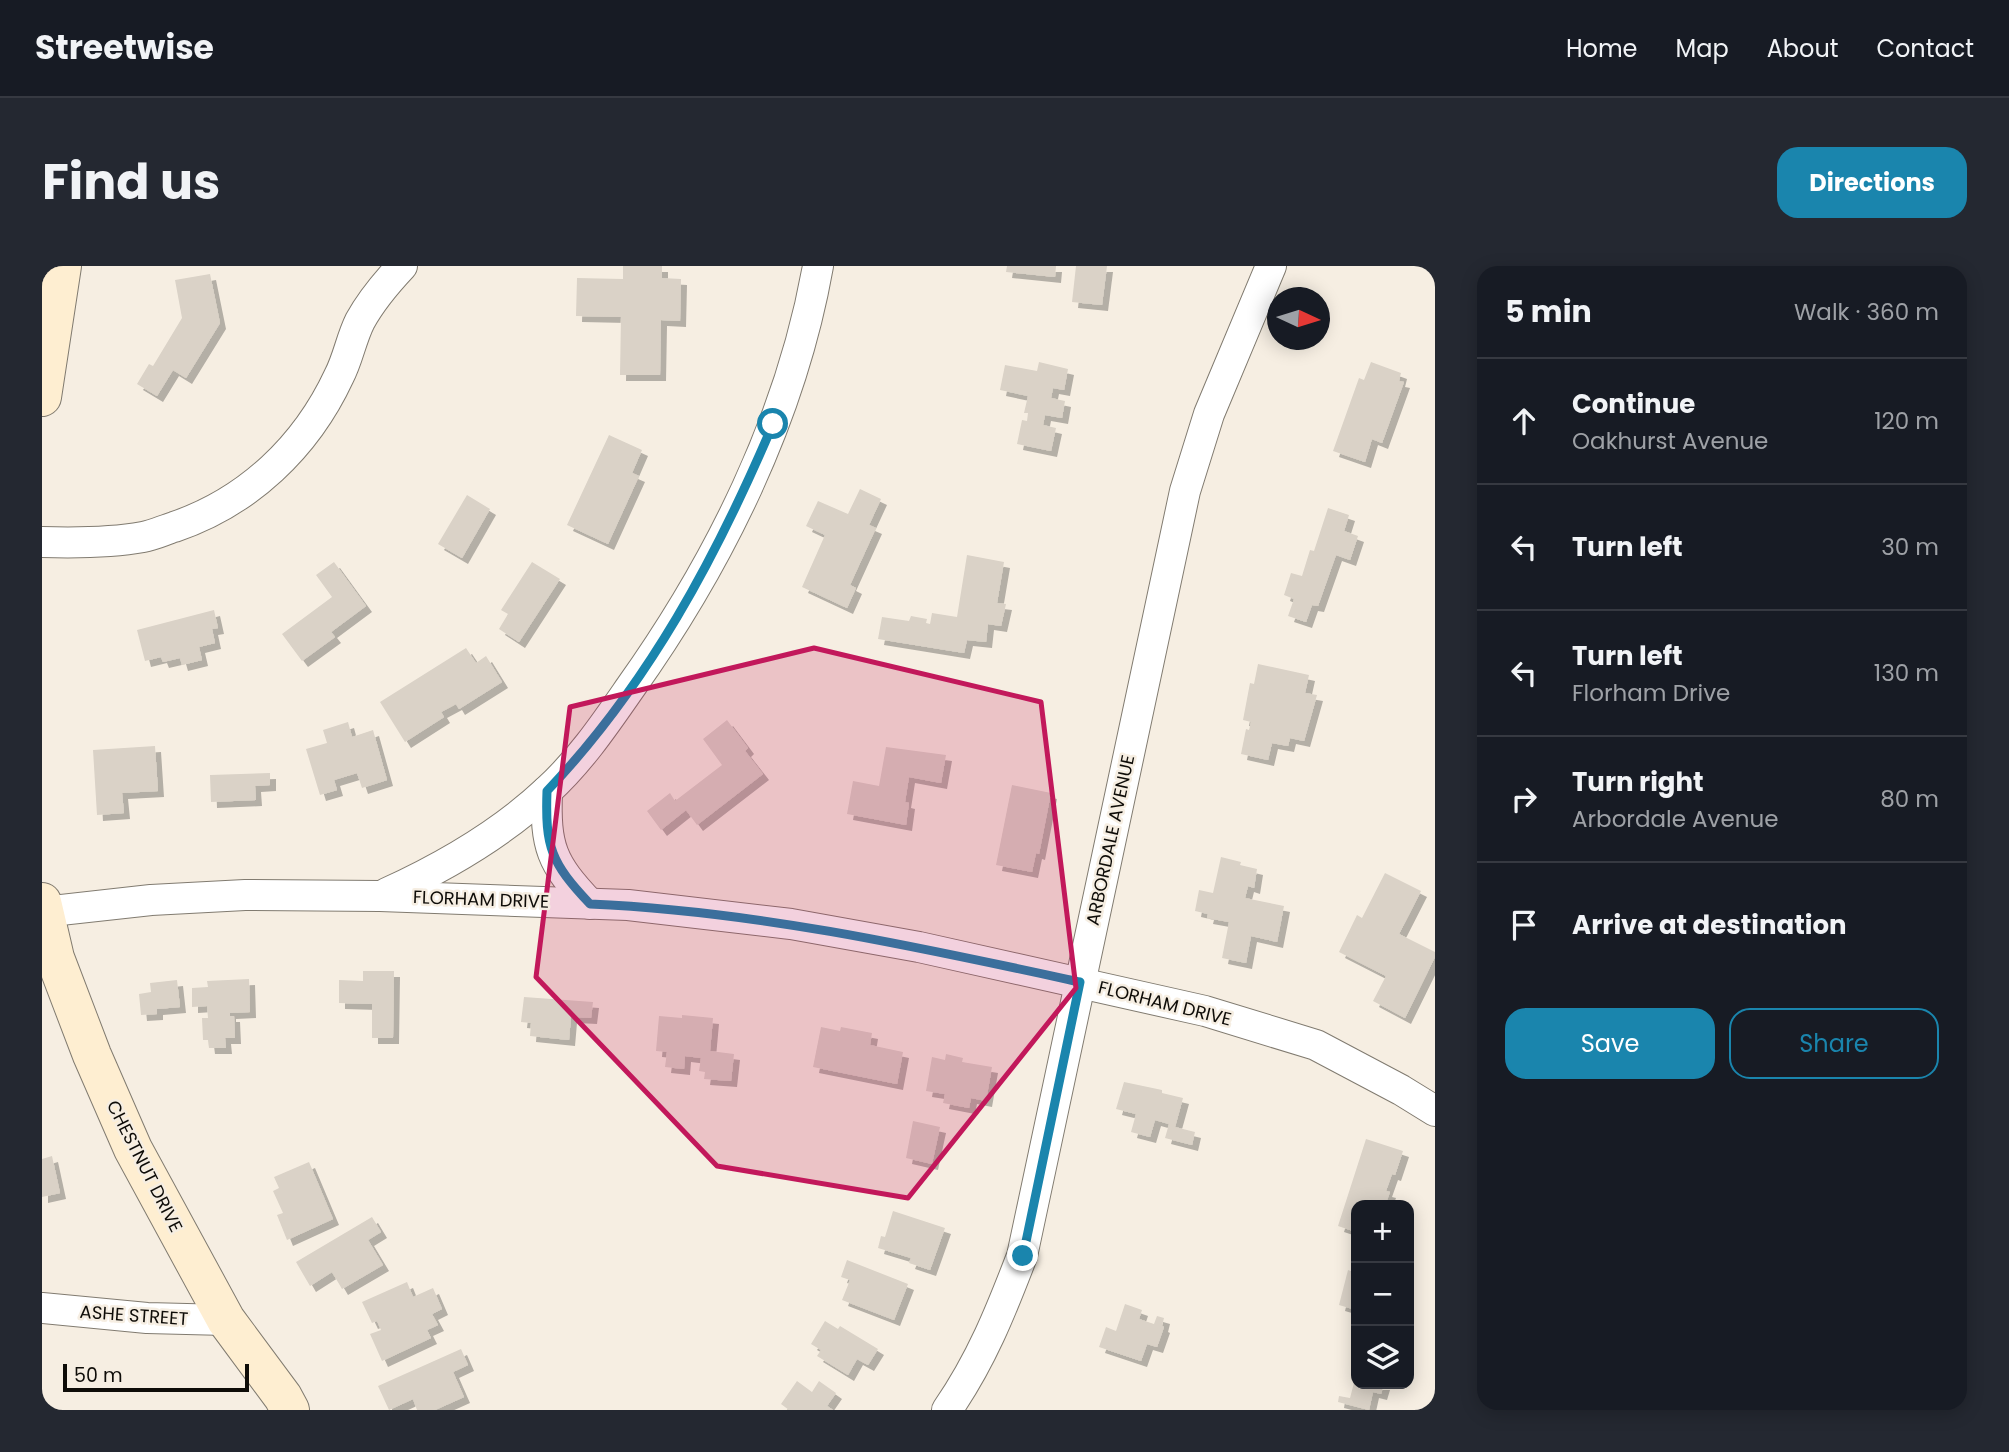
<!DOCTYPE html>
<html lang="en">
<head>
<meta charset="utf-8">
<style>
	:root { --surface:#171b24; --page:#242831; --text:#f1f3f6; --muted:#9ea1a6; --line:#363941; --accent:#1a85ad }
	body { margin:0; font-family:Poppins,sans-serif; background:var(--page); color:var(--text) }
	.controls { position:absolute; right:21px; bottom:21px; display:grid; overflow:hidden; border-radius:14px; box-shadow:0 4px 18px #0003 }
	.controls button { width:63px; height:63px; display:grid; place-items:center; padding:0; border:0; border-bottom:2px solid var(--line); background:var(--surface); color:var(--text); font:35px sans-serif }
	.compass { position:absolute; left:1225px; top:21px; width:63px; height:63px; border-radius:50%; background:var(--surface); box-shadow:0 4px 18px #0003; rotate:94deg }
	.scale { position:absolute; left:21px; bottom:18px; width:186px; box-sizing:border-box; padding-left:7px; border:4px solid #0e0c08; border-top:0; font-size:19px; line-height:24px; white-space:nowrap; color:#0e0c08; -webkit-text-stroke:5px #f6eee2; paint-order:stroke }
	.stop { position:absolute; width:21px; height:21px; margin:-16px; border:5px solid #1a85ad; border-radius:50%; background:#fff }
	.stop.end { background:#1a85ad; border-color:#fff; box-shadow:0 2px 7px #0008 }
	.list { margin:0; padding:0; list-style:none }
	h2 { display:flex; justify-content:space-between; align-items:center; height:91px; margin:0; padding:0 28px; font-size:30px }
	h2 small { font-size:23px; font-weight:400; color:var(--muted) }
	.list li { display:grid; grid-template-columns:46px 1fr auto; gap:21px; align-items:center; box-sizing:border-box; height:126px; padding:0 28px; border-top:2px solid var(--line) }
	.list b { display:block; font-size:26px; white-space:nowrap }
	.list p { margin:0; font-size:23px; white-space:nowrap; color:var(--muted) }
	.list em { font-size:23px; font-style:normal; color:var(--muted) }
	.actions { display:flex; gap:14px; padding:21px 28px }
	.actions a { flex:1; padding:16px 0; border:2px solid var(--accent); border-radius:21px; text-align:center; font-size:24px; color:var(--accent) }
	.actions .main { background:var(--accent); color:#fff }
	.icon { flex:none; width:38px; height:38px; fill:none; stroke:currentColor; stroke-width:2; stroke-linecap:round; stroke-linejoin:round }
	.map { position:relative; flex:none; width:1393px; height:1144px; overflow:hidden; border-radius:21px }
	header { display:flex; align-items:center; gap:42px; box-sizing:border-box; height:98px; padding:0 35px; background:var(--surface); border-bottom:2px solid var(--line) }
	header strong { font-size:33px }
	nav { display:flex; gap:38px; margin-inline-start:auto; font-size:24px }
	.intro { display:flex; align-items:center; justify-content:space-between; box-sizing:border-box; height:168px; padding:0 42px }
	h1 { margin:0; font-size:49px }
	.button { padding:18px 32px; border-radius:21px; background:var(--accent); color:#fff; font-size:24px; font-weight:700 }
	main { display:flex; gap:42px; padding:0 42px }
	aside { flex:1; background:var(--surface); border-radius:21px; box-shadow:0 4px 18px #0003 }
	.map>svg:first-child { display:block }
	.building { fill:#dad2c7; filter:url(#shadow) }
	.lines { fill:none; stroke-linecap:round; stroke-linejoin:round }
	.street-casing { stroke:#817b70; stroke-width:32 }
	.secondary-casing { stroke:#817b70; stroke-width:40 }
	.street { stroke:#fff; stroke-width:30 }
	.secondary { stroke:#feeed1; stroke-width:38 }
	.route { stroke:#1a85ad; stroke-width:9 }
	.marked { fill:#c2185b; fill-opacity:0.2; stroke:#c2185b; stroke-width:5; stroke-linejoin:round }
	.labels { text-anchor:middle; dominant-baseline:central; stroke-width:5; stroke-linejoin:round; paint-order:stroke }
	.street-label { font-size:18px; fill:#0e0c08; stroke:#f6eee2 }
</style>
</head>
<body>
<header>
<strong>Streetwise</strong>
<nav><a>Home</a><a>Map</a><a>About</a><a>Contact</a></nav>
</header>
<div class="intro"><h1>Find us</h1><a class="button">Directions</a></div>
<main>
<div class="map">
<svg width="1393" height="1144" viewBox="0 0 1393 1144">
	<defs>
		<filter id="shadow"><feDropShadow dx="6" dy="6" stdDeviation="0" flood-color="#0004"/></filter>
	</defs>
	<rect width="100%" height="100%" fill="#f6eee2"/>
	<!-- building -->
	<g class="building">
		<path d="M581,0H620V12L639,13L638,55L619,54L618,109H578L579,51L534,50L535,12L581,13Z"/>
		<path d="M965,0H1014L1013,11L964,6Z"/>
		<path d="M1034,0H1065L1060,39L1030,36Z"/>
		<path d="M168,8L178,57L144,112L131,104L115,130L95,118L107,98L111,100L140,52L133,14Z"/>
		<path d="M997,96L1026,103L1022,124L1011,122L1009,132L1023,135L1020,152L1003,149L1001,159L1014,162L1009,185L975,178L980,154L985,155L986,147H982L986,130L958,124L963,99L995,105Z"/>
		<path d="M1329,96L1359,107L1357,115L1362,116L1340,177L1330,173L1323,196L1291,185L1317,112L1322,114Z"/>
		<path d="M567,169L600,184L590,207L597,210L566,278L525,259Z"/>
		<path d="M818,223L839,233L827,259L834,262L808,319L814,322L805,342L760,321L783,269L764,260L776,235L806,248Z"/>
		<path d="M425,229L448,243L420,292L396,278Z"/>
		<path d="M1286,242L1307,249L1302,265L1316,270L1308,294L1294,289L1276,340L1270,339L1264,356L1246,350L1252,333L1242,329L1249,307L1260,310L1268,284L1272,285Z"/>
		<path d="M925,289L962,296L955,337L964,338L959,360L946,358L944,376L925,374L922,387L836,373L840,351L867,355L869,350L885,353L884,357L888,358L890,347L915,351Z"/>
		<path d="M292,296L324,340L289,366L293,371L260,395L240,368L290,331L274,309Z"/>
		<path d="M490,296L518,313L477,376L457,363L466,348L459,344Z"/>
		<path d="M172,344L176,362L170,363L173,377L157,381L160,394L140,399L138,392L121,396L119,391L103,395L95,364Z"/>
		<path d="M424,382L434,397L444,390L460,416L417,443L414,438L399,446L402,451L363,476L338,436Z"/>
		<path d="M1216,398L1267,409L1263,427L1275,429L1262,475L1248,472L1246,480L1230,477L1226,494L1199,488L1204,463L1207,464L1209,456L1201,454L1208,417L1212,418Z"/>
		<path d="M685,454L706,482L703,485L721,508L655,559L644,544L619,564L605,545L628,527L633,535L680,499L661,473Z"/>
		<path d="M306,456L310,471L331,464L345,514L320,522L315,507L292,514L295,524L278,529L264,483L285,477L281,464Z"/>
		<path d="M113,480L116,525L80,527L82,547L55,549L51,484Z"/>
		<path d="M844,481L904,489L899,517L867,511L863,536L867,537L864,559L805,548L811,515L837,520Z"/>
		<path d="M228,507V519L213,520L214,534L169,536L168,509Z"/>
		<path d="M970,519L1009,527L997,588L994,587L990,606L954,599Z"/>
		<path d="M1179,591L1199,596L1198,599L1215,603L1212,622L1206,620L1203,632L1242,640L1235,676L1209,670L1204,697L1180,692L1187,656L1165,652L1166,648L1153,645L1157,624L1171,627Z"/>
		<path d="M1343,607L1379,625L1357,668L1393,686V691L1363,752L1331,735L1344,710L1297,686L1315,649L1320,652Z"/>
		<path d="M321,705H352L351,772H330V738L297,737V714L321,715Z"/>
		<path d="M207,713L208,746L188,747V750H192L193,772H183L184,782H167L166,774H161L160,752H166L165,740L150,741V722L166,721L165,715Z"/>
		<path d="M135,714L138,741L115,743V748L99,749L97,728L109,726L108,717Z"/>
		<path d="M482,731L551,736L549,752L529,751L527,774L488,770L489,757L479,756Z"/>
		<path d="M640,749L671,752L668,785L692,788L689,815L662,813L663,806L657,805L659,792L643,790L642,803L623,801L625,786L614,785L617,750L640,752Z"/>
		<path d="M779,761L798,765L799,761L830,767L828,779L861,786L855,818L771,801Z"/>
		<path d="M904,788L921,792L920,796L950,801L944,835L929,832L927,842L901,837L903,828L884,825L890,791L903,794Z"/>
		<path d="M1082,816L1120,824V827L1141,832L1133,861L1153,866L1150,879L1123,872L1127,858L1113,854L1108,871L1089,866L1094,848L1074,843Z"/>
		<path d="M871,855L898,861L890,898L864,892Z"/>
		<path d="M1324,873L1361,885L1353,909L1350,908L1344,925L1348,926L1344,937L1349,939H1314V966L1296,960Z"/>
		<path d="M10,890L18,927L0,931V893Z"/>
		<path d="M267,896L291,953L245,974L235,949L241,947L231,925L237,922L232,911Z"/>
		<path d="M851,945L903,962L888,1004L867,997L869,992L836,982L839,970L843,971Z"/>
		<path d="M330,951L339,966L326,974L341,999L300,1023L290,1006L268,1020L254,996Z"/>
		<path d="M805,994L866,1018L852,1054L800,1034L808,1014L799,1011Z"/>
		<path d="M1306,1004L1314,1007V1044L1297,1039Z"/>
		<path d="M365,1016L371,1031L391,1022L400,1043L390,1048L396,1059L385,1064L389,1072L340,1095L328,1068L339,1064L335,1055L330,1057L320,1036Z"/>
		<path d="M1083,1038L1100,1044L1097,1053L1112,1058L1115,1050L1122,1052L1120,1060L1122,1061L1115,1081L1105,1078L1099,1095L1057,1081L1064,1061L1074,1065Z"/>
		<path d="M783,1055L796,1063L798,1060L836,1083L826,1099L815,1093L806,1109L775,1090L779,1084L769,1078Z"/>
		<path d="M419,1083L426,1099L411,1106L422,1131L393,1144H375L371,1133L347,1144L336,1120Z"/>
		<path d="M1313,1113L1314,1118H1342L1339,1128L1331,1126L1327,1144L1296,1136L1297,1130L1308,1132Z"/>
		<path d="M755,1115L770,1126L777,1115L794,1127L785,1140L791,1144H747L739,1138Z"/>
	</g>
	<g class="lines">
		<defs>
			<g id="street">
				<path d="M0,276C34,277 68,277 101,271C112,269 122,264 132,261C206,236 264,181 297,110C306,93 309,73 318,55C329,35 344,17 360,0"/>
				<path d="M505,525C503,581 509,597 548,638"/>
				<path d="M345,627C402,601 459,568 505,525C538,495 563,458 588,422C677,297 749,152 776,0"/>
				<path d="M0,646L109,634L203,629L338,630L586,639L749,658L877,681L1163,745L1274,779L1359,824L1393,845"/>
				<path d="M0,1042L105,1052L184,1054"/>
				<path d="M905,1144C939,1095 959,1045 980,990L1143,225L1167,148L1229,0"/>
			</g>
			<g id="secondary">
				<path d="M0,131L20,0"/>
				<path d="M0,636L13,692L50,789L91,883L184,1054L241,1131L248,1144"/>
			</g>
		</defs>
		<!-- street casing -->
		<use href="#street" class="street-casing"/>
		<!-- secondary casing -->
		<use href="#secondary" class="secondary-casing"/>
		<!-- street -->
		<use href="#street" class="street"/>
		<!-- secondary -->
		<use href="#secondary" class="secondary"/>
	</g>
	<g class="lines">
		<!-- route -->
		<path class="route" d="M731,158C674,292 606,419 505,525C503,581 509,597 548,638C713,645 876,681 1038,716L981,990"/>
	</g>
	<!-- marked area -->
	<path class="marked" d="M772,382L999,436L1034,722L866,932L675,900L494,711L528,441Z"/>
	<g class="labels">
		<!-- street labels -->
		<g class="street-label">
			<text transform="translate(1068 574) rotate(-78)">ARBORDALE AVENUE</text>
			<text transform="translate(439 633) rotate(2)">FLORHAM DRIVE</text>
			<text transform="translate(1123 737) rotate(14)">FLORHAM DRIVE</text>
			<text transform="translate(103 900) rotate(63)">CHESTNUT DRIVE</text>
			<text transform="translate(92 1049) rotate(4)">ASHE STREET</text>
		</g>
	</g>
</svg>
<div class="controls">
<button>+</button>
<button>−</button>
<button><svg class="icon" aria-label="layers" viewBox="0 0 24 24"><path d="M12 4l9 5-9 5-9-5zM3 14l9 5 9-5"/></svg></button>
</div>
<svg class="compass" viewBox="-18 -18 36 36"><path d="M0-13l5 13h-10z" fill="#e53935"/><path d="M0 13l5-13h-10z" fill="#9ea1a6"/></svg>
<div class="scale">50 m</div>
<div class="stop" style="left:731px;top:158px"></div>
<div class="stop end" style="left:981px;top:990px"></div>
</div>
<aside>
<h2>5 min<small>Walk · 360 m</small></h2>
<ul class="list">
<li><svg class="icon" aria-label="ahead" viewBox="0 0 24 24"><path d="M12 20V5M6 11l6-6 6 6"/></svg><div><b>Continue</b><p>Oakhurst Avenue</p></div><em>120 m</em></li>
<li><svg class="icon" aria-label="left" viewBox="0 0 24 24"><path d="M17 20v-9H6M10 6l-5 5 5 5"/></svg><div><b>Turn left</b></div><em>30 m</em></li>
<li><svg class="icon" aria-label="left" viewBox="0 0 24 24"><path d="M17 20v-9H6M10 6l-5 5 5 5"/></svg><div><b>Turn left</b><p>Florham Drive</p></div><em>130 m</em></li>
<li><svg class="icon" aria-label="right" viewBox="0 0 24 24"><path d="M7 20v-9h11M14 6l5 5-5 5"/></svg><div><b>Turn right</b><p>Arbordale Avenue</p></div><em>80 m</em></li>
<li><svg class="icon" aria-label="arrive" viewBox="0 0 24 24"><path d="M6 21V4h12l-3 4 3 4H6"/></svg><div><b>Arrive at destination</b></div></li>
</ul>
<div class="actions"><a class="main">Save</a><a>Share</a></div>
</aside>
</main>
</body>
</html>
